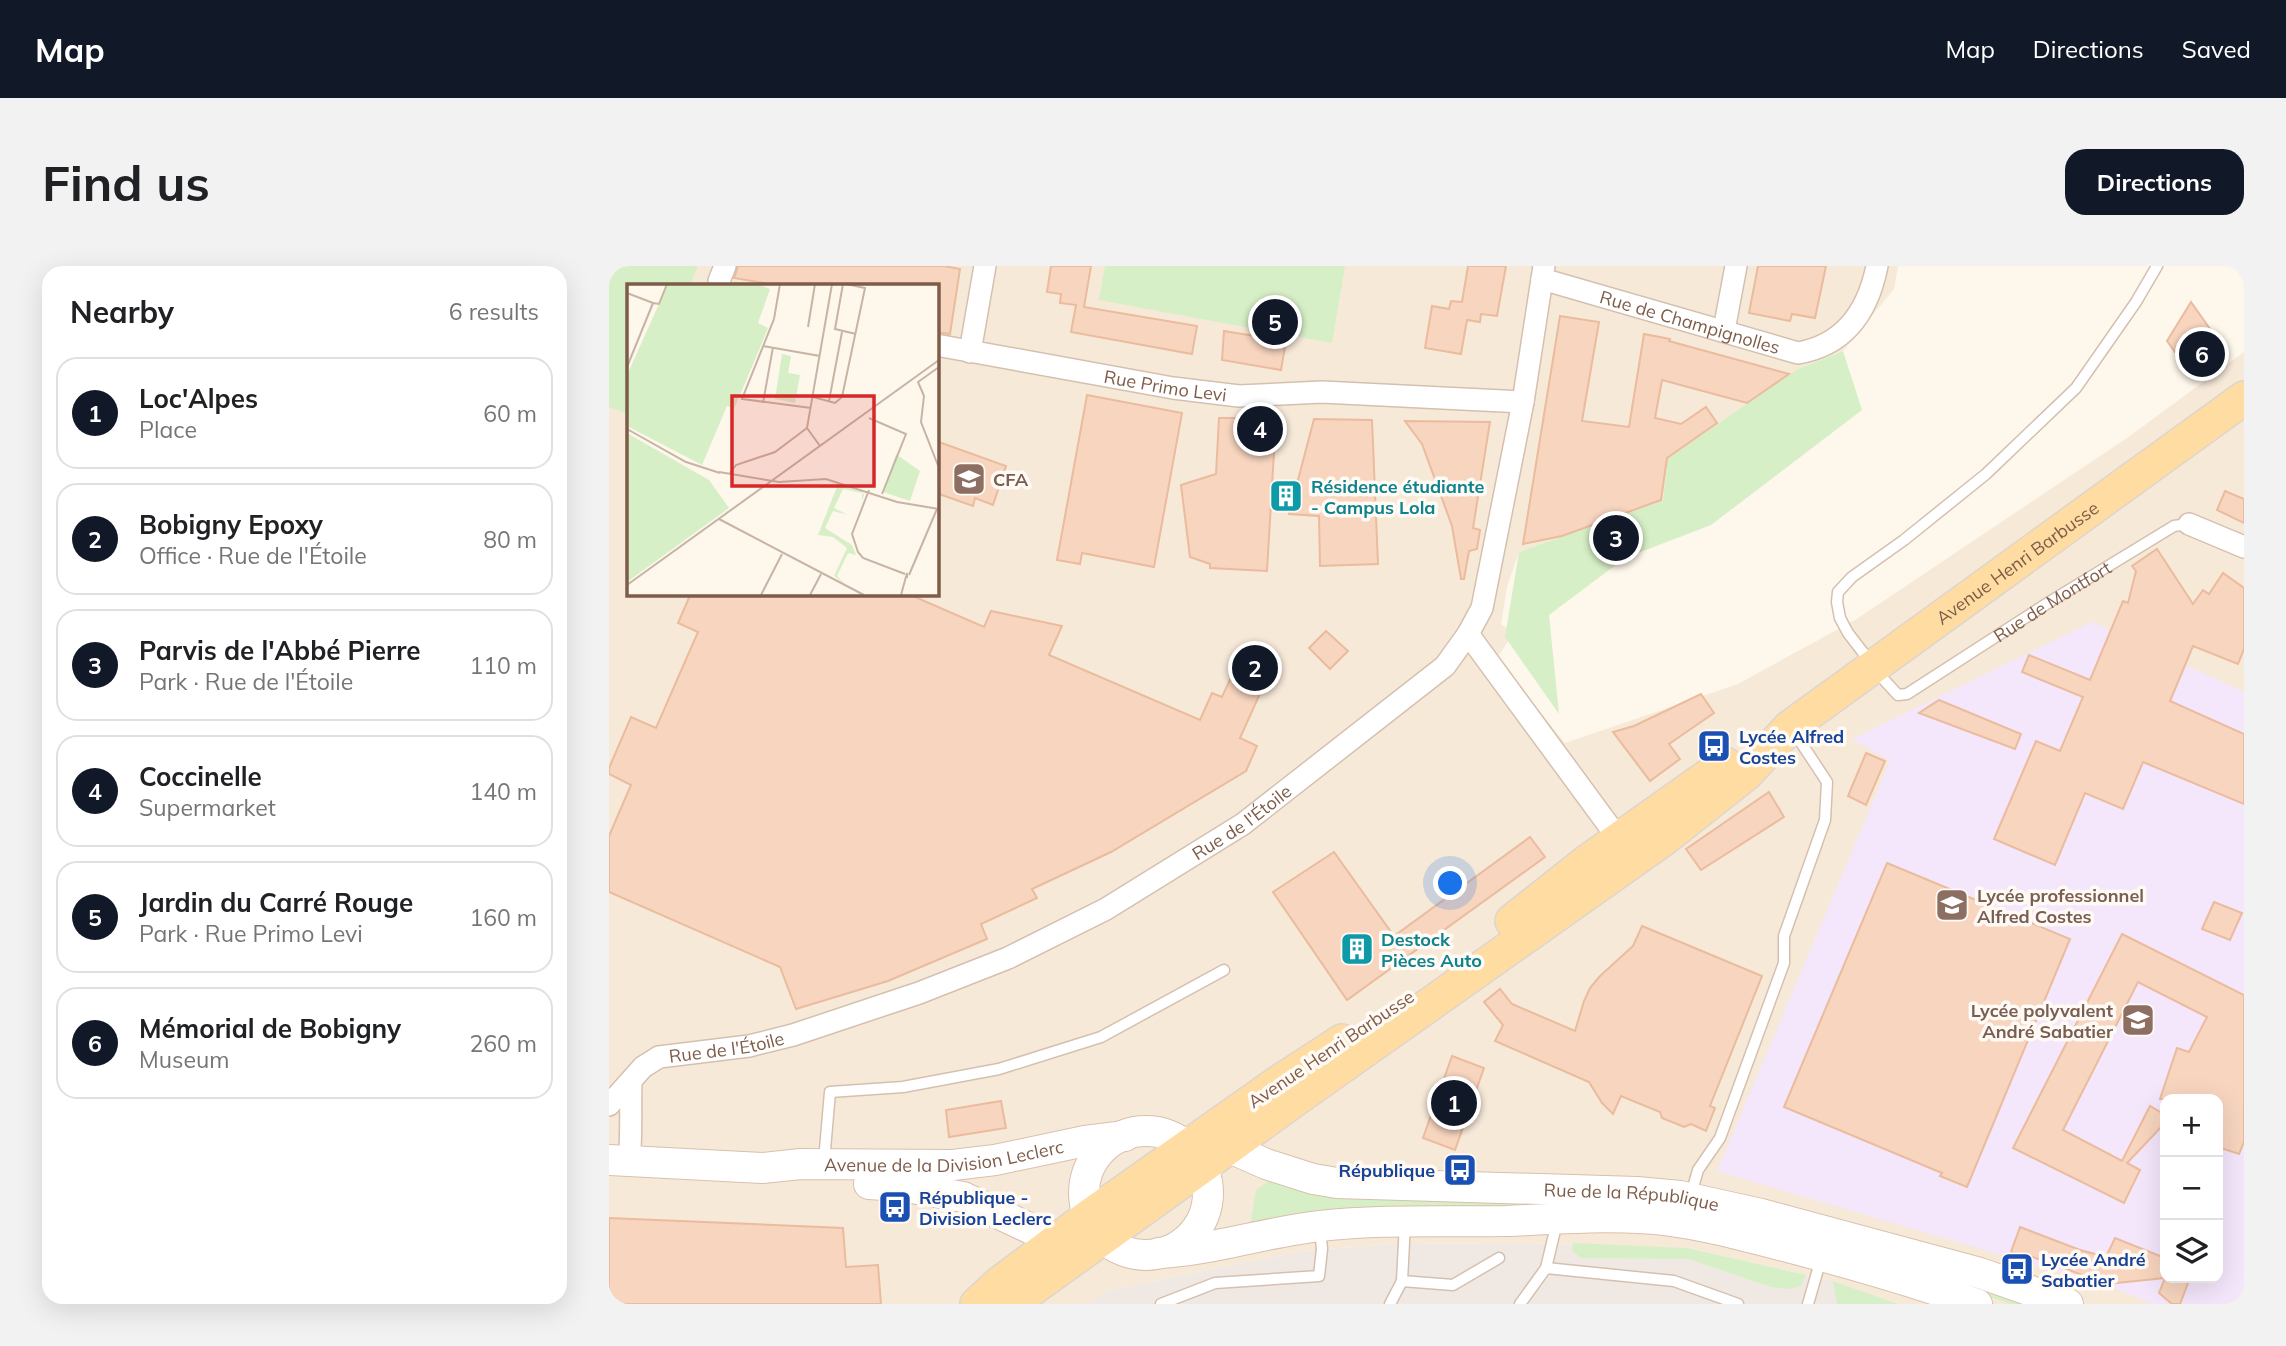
<!DOCTYPE html>
<html lang="en">
<head>
<meta charset="utf-8">
<style>
	:root { --surface:#fff; --page:#f2f2f2; --text:#202124; --muted:#757577; --line:#e0e0e0; --accent:#111827 }
	body { margin:0; font-family:Mulish,sans-serif; background:var(--page); color:var(--text) }
	.controls { position:absolute; right:21px; bottom:21px; display:grid; overflow:hidden; border-radius:14px; box-shadow:0 7px 28px #0002 }
	.controls button { width:63px; height:63px; display:grid; place-items:center; padding:0; border:0; border-bottom:2px solid var(--line); background:var(--surface); color:var(--text); font:35px sans-serif }
	.you { position:absolute; left:842px; top:618px; width:24px; height:24px; margin:-18px; border:5px solid #fff; border-radius:50%; background:#1a73e8; box-shadow:0 0 0 10px #1a73e833 }
	.badge { display:grid; place-items:center; width:46px; height:46px; border-radius:50%; background:var(--accent); color:#fff; font-size:23px; font-weight:700 }
	.pin { position:absolute; translate:-50% -50%; border:4px solid #fff; box-shadow:0 2px 7px #0006 }
	.list { margin:0; padding:0; list-style:none }
	h2 { display:flex; justify-content:space-between; align-items:center; height:91px; margin:0; padding:0 28px; font-size:30px }
	h2 small { font-size:23px; font-weight:400; color:var(--muted) }
	.list li { display:grid; grid-template-columns:46px 1fr auto; gap:21px; align-items:center; box-sizing:border-box; height:112px; margin:0 14px 14px; padding:0 14px; border:2px solid var(--line); border-radius:21px }
	.list b { display:block; font-size:26px; white-space:nowrap }
	.list p { margin:0; font-size:23px; white-space:nowrap; color:var(--muted) }
	.list em { font-size:23px; font-style:normal; color:var(--muted) }
	.icon { flex:none; width:38px; height:38px; fill:none; stroke:currentColor; stroke-width:2; stroke-linecap:round; stroke-linejoin:round }
	.map { position:relative; flex:none; width:1635px; height:1038px; overflow:hidden; border-radius:21px }
	header { display:flex; align-items:center; gap:42px; box-sizing:border-box; height:98px; padding:0 35px; background:var(--accent); color:#fff }
	header strong { font-size:33px }
	nav { display:flex; gap:38px; margin-inline-start:auto; font-size:24px }
	.intro { display:flex; align-items:center; justify-content:space-between; box-sizing:border-box; height:168px; padding:0 42px }
	h1 { margin:0; font-size:49px }
	.button { padding:18px 32px; border-radius:21px; background:var(--accent); color:#fff; font-size:24px; font-weight:700 }
	main { display:flex; gap:42px; padding:0 42px }
	aside { flex:1; background:var(--surface); border-radius:21px; box-shadow:0 7px 28px #0002 }
	.map>svg:first-child { display:block }
	.residential { fill:#f7e9d8; fill-rule:evenodd }
	.industrial { fill:#f0e9e3 }
	.education { fill:#f4e6fb; fill-rule:evenodd }
	.green { fill:#d7efc6 }
	.building { fill:#f7d5bf; stroke:#ebbb9d; stroke-width:2 }
	.lines { fill:none; stroke-linecap:round; stroke-linejoin:round }
	.lane-casing { stroke:#d5c0b0; stroke-width:13 }
	.street-casing { stroke:#d5c0b0; stroke-width:24 }
	.secondary-casing { stroke:#d9c0ad; stroke-width:32 }
	.primary-casing { stroke:#ddd5d0; stroke-width:36 }
	.lane { stroke:#fff; stroke-width:10 }
	.street { stroke:#fff; stroke-width:21 }
	.secondary { stroke:#fff; stroke-width:30 }
	.primary { stroke:#ffdca1; stroke-width:33 }
	.labels { text-anchor:middle; dominant-baseline:central; stroke-width:7; stroke-linejoin:round; paint-order:stroke }
	.street-label { font-size:18px; fill:#7e5c49; stroke:#fffaf3 }
	.education-label { font-size:18px; font-weight:bold; fill:#785e54; stroke:#fffaf3; text-anchor:start }
	.culture-label { font-size:18px; font-weight:bold; fill:#0d838f; stroke:#fffaf3; text-anchor:start }
	.transit-label { font-size:18px; font-weight:bold; fill:#164399; stroke:#fffaf3; text-anchor:start }
	.inset-road { fill:none; stroke:#c7b4a5; stroke-width:2 }
	.view { fill:#d62828; fill-opacity:0.15; stroke:#d62828; stroke-width:3.5 }
	.inset-edge { fill:none; stroke:#7e5c49; stroke-width:3.5 }
</style>
</head>
<body>
<header>
<strong>Map</strong>
<nav><a>Map</a><a>Directions</a><a>Saved</a></nav>
</header>
<div class="intro"><h1>Find us</h1><a class="button">Directions</a></div>
<main>
<aside>
<h2>Nearby<small>6 results</small></h2>
<ul class="list">
<li><span class="badge">1</span><div><b>Loc'Alpes</b><p>Place</p></div><em>60 m</em></li>
<li><span class="badge">2</span><div><b>Bobigny Epoxy</b><p>Office · Rue de l'Étoile</p></div><em>80 m</em></li>
<li><span class="badge">3</span><div><b>Parvis de l'Abbé Pierre</b><p>Park · Rue de l'Étoile</p></div><em>110 m</em></li>
<li><span class="badge">4</span><div><b>Coccinelle</b><p>Supermarket</p></div><em>140 m</em></li>
<li><span class="badge">5</span><div><b>Jardin du Carré Rouge</b><p>Park · Rue Primo Levi</p></div><em>160 m</em></li>
<li><span class="badge">6</span><div><b>Mémorial de Bobigny</b><p>Museum</p></div><em>260 m</em></li>
</ul>
</aside>
<div class="map">
<svg width="1635" height="1038" viewBox="0 0 1635 1038">
	<rect width="100%" height="100%" fill="#fef7eb"/>
	<!-- residential -->
	<path class="residential" d="M0,0H1289L1285,23L1234,85L1189,103L1054,234L910,286L898,321L892,358L904,368L888,392L956,477L1129,418L1246,354L1518,172L1635,86V1038H1289L1224,1015L1078,982L917,977L782,978L694,985L500,1024L478,1038H0ZM19,19H327V327H19ZM1556,833H1609V1012H1556Z"/>
	<!-- industrial -->
	<path class="industrial" d="M917,977L1078,982L1224,1015L1289,1038H478L500,1024L694,985L782,978Z"/>
	<!-- education -->
	<path class="education" d="M1483,356L1635,426V1038H1545L1501,1021L1108,905L1281,495L1243,473ZM1556,833H1609V1012H1556Z"/>
	<!-- green -->
	<g class="green">
		<path d="M0,0H89L81,19H19V148L0,141Z"/>
		<path d="M496,0H736L723,77L490,34Z"/>
		<path d="M1234,85L1253,144L1102,259L1016,292L940,349L950,448L896,371L910,286L1054,234L1059,192L1189,103Z"/>
		<path d="M665,911L1112,947L1425,1038H1401L1343,1017L1119,957L641,960L647,924Z"/>
		<path d="M964,977L1078,982L1197,1009L1192,1020L1180,1023L1162,1021L1080,993L972,992L963,985Z"/>
		<path d="M1224,1015L1289,1038H1228Z"/>
	</g>
	<!-- building -->
	<g class="building">
		<path d="M129,0H335L351,3L341,68L327,66V19H167L125,12Z"/>
		<path d="M442,0H482L475,41L588,60L583,88L462,66L467,39L451,37L452,28L438,26Z"/>
		<path d="M859,0H897L888,50L872,48L871,56L858,54L852,88L816,82L823,40L840,43L842,35L853,36Z"/>
		<path d="M1149,0H1217L1206,52L1183,48L1181,55L1140,47Z"/>
		<path d="M1582,36L1618,87L1584,111L1558,75Z"/>
		<path d="M951,50L990,56L973,155L1020,161L1035,68L1061,73L1060,75L1180,108L1138,137L1053,114L1046,152L1072,158L1097,141L1108,157L1058,192L1052,234L953,270L914,278Z"/>
		<path d="M615,65L677,75L672,104L613,94Z"/>
		<path d="M478,129L573,147L545,301L473,287L471,298L448,294Z"/>
		<path d="M610,152H667L658,305L601,302V298L581,291L572,219L607,208Z"/>
		<path d="M705,153L763,154L769,298L711,300L710,250L680,248Z"/>
		<path d="M796,155L881,156L864,262L871,264L868,283L860,285L855,313H852L843,260L813,178Z"/>
		<path d="M327,175L397,200L384,239L366,232L364,240L327,227Z"/>
		<path d="M1616,225L1635,233V257L1608,244Z"/>
		<path d="M1548,283L1584,338L1594,324L1600,328L1614,307L1635,322V383L1629,398L1584,380L1561,435L1635,468V538L1534,496L1514,543L1476,527L1446,599L1385,573L1427,475L1451,485L1474,431L1413,406L1420,389L1481,414L1514,335L1519,337L1527,305L1523,300Z"/>
		<path d="M82,327H297L375,361L382,345L453,360L440,389L591,454L603,427L613,431L637,379L667,392L631,472L648,480L637,505L502,586L423,623L428,632L372,658L378,673L279,715L187,743L171,701L0,626V570L22,519L0,508V502L22,451L47,462L89,366L69,357Z"/>
		<path d="M717,365L739,385L721,403L700,382Z"/>
		<path d="M1092,428L1105,447L1060,478L1071,493L1041,515L1004,466L1025,460Z"/>
		<path d="M1330,434L1412,468L1406,483L1310,447Z"/>
		<path d="M1257,487L1276,495L1257,539L1239,530Z"/>
		<path d="M1160,526L1175,551L1092,604L1077,583Z"/>
		<path d="M921,571L936,591L738,734L664,626L725,586L785,670Z"/>
		<path d="M1278,597L1461,673L1358,921L1331,910L1333,907L1175,841Z"/>
		<path d="M1605,636L1633,647L1621,674L1593,663Z"/>
		<path d="M1033,660L1153,710L1101,840L1106,842L1097,865L1082,858L1075,861L1053,852L1051,846L1012,830L1004,848L993,837L980,816L886,775L894,759L875,736L891,723L903,738L966,765L975,735L981,722L991,710L1024,680Z"/>
		<path d="M1513,668L1635,729V876L1630,888L1609,881V833H1551L1568,782L1580,786L1598,751L1529,716L1454,864L1513,895L1541,840L1556,849V857L1518,897L1531,904L1515,937L1404,882Z"/>
		<path d="M843,790L875,802L846,884L814,872Z"/>
		<path d="M392,835L397,862L340,871L337,844Z"/>
		<path d="M0,952L234,962L237,1001L269,999L272,1038H0Z"/>
		<path d="M1411,961L1471,984L1497,991L1506,972L1556,992V1012H1581L1571,1038H1563L1550,1027L1556,1012L1498,1018L1421,990L1420,993L1402,986Z"/>
	</g>
	<g class="lines">
		<defs>
			<g id="lane">
				<path id="s1" d="M1548,0L1527,36L1467,122L1377,208L1295,274L1243,311L1229,326L1228,336L1231,352L1239,367L1276,415L1289,429L1298,428L1442,335L1565,260L1580,258"/>
				<path d="M215,895L221,826L294,821L390,803L492,771L615,704"/>
				<path d="M1081,932L1089,904L1111,872L1175,697V670L1216,554L1218,516L1183,463"/>
				<path d="M796,957L793,1015L844,1019L890,992"/>
				<path d="M937,1002L1065,1015L1129,1038"/>
				<path d="M552,1038L606,1017L710,1010L713,983L711,963"/>
				<path d="M781,1038L793,1015"/>
				<path d="M911,1038L937,1002L948,956"/>
				<path d="M1199,1038L1212,993"/>
			</g>
			<g id="street">
				<path id="s2" d="M933,13L1189,87C1236,79 1259,45 1268,0"/>
				<path d="M111,19L110,15L116,0"/>
				<path d="M1115,64L1127,0"/>
				<path id="s3" d="M327,79L564,122L630,130L713,126L914,136"/>
				<path d="M361,86L376,0"/>
				<path d="M1580,258L1635,281"/>
				<path d="M859,368L1017,583"/>
				<path id="s4" d="M0,839L34,801L50,791L140,780L184,769L310,727L399,692L497,643L634,558L836,400L859,368L873,342L914,136L935,0"/>
				<path d="M20,895C23,869 21,843 22,816"/>
			</g>
			<g id="secondary">
				<circle cx="537" cy="927" r="62"/>
				<path id="s5" d="M599,881L621,882L657,898L704,913L728,917L1028,926L1071,930L1152,948L1371,1007L1459,1038"/>
				<path id="s6" d="M0,894L153,902L192,898L344,899L386,894L476,875L516,870"/>
				<path d="M260,918L291,920L354,931L448,975L469,974"/>
				<path d="M550,987C604,984 657,966 711,960C772,953 835,956 897,955C949,953 1004,948 1056,954C1096,959 1136,970 1175,980C1240,997 1304,1015 1368,1038"/>
			</g>
			<g id="primary">
				<path d="M903,655L979,595L1116,498"/>
				<path d="M368,1038L391,1017L479,951L670,816L733,775"/>
				<path id="s7" d="M402,1038L687,833L1056,572L1137,508L1181,461L1635,132"/>
			</g>
		</defs>
		<!-- lane casing -->
		<use href="#lane" class="lane-casing"/>
		<!-- street casing -->
		<use href="#street" class="street-casing"/>
		<!-- secondary casing -->
		<use href="#secondary" class="secondary-casing"/>
		<!-- primary casing -->
		<use href="#primary" class="primary-casing"/>
		<!-- lane -->
		<use href="#lane" class="lane"/>
		<!-- street -->
		<use href="#street" class="street"/>
		<!-- secondary -->
		<use href="#secondary" class="secondary"/>
		<!-- primary -->
		<use href="#primary" class="primary"/>
	</g>
	<!-- icons -->
	<defs>
		<symbol id="school-square" viewBox="-11 -11 22 22"><rect x="-9" y="-9" width="18" height="18" rx="4" fill="#8d6e63" stroke="#fffaf3"/><path d="M0-5L7-2L0 1L-7-2ZM-4 1L0 2.5L4 1V4Q0 6-4 4Z" fill="#fff"/></symbol>
		<symbol id="building-square" viewBox="-11 -11 22 22"><rect x="-9" y="-9" width="18" height="18" rx="4" fill="#0f9aa8" stroke="#fffaf3"/><path d="M-4-6H4V6H1V3H-1V6H-4ZM-2.5-4.3h1.7v1.8h-1.7ZM.8-4.3h1.7v1.8H.8ZM-2.5-1h1.7V.8h-1.7ZM.8-1h1.7V.8H.8Z" fill="#fff"/></symbol>
		<symbol id="bus-square" viewBox="-11 -11 22 22"><rect x="-9" y="-9" width="18" height="18" rx="4" fill="#1a4fb4" stroke="#fffaf3"/><path d="M-5-6H5V4H4V6H2V4H-2V6H-4V4H-5ZM-3.5-4V0h7V-4ZM-3.5 1.2v1.5H-2V1.2ZM2 1.2v1.5H3.5V1.2Z" fill="#fff"/></symbol>
	</defs>
	<g fill-rule="evenodd">
		<use href="#school-square" x="341" y="194" width="38" height="38"/>
		<use href="#building-square" x="658" y="211" width="38" height="38"/>
		<use href="#bus-square" x="1086" y="461" width="38" height="38"/>
		<use href="#school-square" x="1324" y="620" width="38" height="38"/>
		<use href="#building-square" x="729" y="664" width="38" height="38"/>
		<use href="#school-square" x="1510" y="735" width="38" height="38"/>
		<use href="#bus-square" x="832" y="885" width="38" height="38"/>
		<use href="#bus-square" x="267" y="922" width="38" height="38"/>
		<use href="#bus-square" x="1389" y="984" width="38" height="38"/>
	</g>
	<g class="labels">
		<!-- street labels -->
		<g class="street-label">
			<text stroke="none"><textPath href="#s2" startOffset="154">Rue de Champignolles</textPath></text>
			<text stroke="none"><textPath href="#s3" startOffset="233">Rue Primo Levi</textPath></text>
			<text stroke="none"><textPath href="#s7" startOffset="1251">Avenue Henri Barbusse</textPath></text>
			<text stroke="none"><textPath href="#s1" startOffset="765">Rue de Montfort</textPath></text>
			<text stroke="none"><textPath href="#s4" startOffset="705">Rue de l'Étoile</textPath></text>
			<text stroke="none"><textPath href="#s4" startOffset="138">Rue de l'Étoile</textPath></text>
			<text transform="translate(722 783) rotate(-34)">Avenue Henri Barbusse</text>
			<text stroke="none"><textPath href="#s6" startOffset="336">Avenue de la Division Leclerc</textPath></text>
			<text stroke="none"><textPath href="#s5" startOffset="430">Rue de la République</textPath></text>
		</g>
		<!-- education labels -->
		<g class="education-label">
			<text x="384" y="213">CFA</text>
			<text x="1368" y="629">Lycée professionnel<tspan x="1368" dy="21">Alfred Costes</tspan></text>
			<text x="1504" y="744" text-anchor="end">Lycée polyvalent<tspan x="1504" dy="21">André Sabatier</tspan></text>
		</g>
		<!-- culture labels -->
		<g class="culture-label">
			<text x="702" y="220">Résidence étudiante<tspan x="702" dy="21">- Campus Lola</tspan></text>
			<text x="772" y="673">Destock<tspan x="772" dy="21">Pièces Auto</tspan></text>
		</g>
		<!-- transit labels -->
		<g class="transit-label">
			<text x="1130" y="470">Lycée Alfred<tspan x="1130" dy="21">Costes</tspan></text>
			<text x="826" y="904" text-anchor="end">République</text>
			<text x="310" y="931">République -<tspan x="310" dy="21">Division Leclerc</tspan></text>
			<text x="1432" y="993">Lycée André<tspan x="1432" dy="21">Sabatier</tspan></text>
		</g>
	</g>
	<!-- overview -->
	<g transform="translate(18 18)">
		<rect width="312" height="312" fill="#fef7eb"/>
		<path d="M41,0H130L143,5L131,39L141,44L135,59L107,125L100,122L75,181L0,142V91ZM155,70L164,72L161,89L173,91L168,119L148,115ZM0,149L82,196L102,224L0,298ZM269,170L293,187L283,217L256,208ZM211,200L235,208L237,211L235,217V209L216,205L207,224L221,231L206,227L198,244L225,261L229,271L221,269L210,292L218,300L207,292L220,264L206,253L191,251Z" fill="#d7efc6"/>
		<path class="inset-road" d="M153,0L147,35L115,115L184,124M216,0L208,45L229,50M0,9L26,19M26,19L32,20L40,0M181,43L188,0M136,62L193,72M0,83L26,19M312,83L291,98L297,112L294,138L312,184M186,113L208,119L215,113L238,4L219,0M202,117L215,48M136,119L146,63M242,134L279,150L255,210M180,144L193,162M0,145L59,178L93,189M92,188L152,198L199,195L270,218L312,225M103,189L109,181L148,168L180,144L205,0M242,206L225,250L231,268L236,274L278,290M92,235L237,311M282,291L310,225M0,301L312,76M134,311L155,270M183,311L194,290M274,311L280,289V294"/>
		<path class="view" d="M105,112H247V202H105Z"/>
		<rect width="312" height="312" class="inset-edge"/>
	</g>
</svg>
<div class="controls">
<button>+</button>
<button>−</button>
<button><svg class="icon" aria-label="layers" viewBox="0 0 24 24"><path d="M12 4l9 5-9 5-9-5zM3 14l9 5 9-5"/></svg></button>
</div>
<div class="you"></div>
<div class="pin badge" style="left:845px;top:837px">1</div>
<div class="pin badge" style="left:646px;top:402px">2</div>
<div class="pin badge" style="left:1007px;top:272px">3</div>
<div class="pin badge" style="left:651px;top:163px">4</div>
<div class="pin badge" style="left:666px;top:56px">5</div>
<div class="pin badge" style="left:1593px;top:88px">6</div>
</div>
</main>
</body>
</html>
